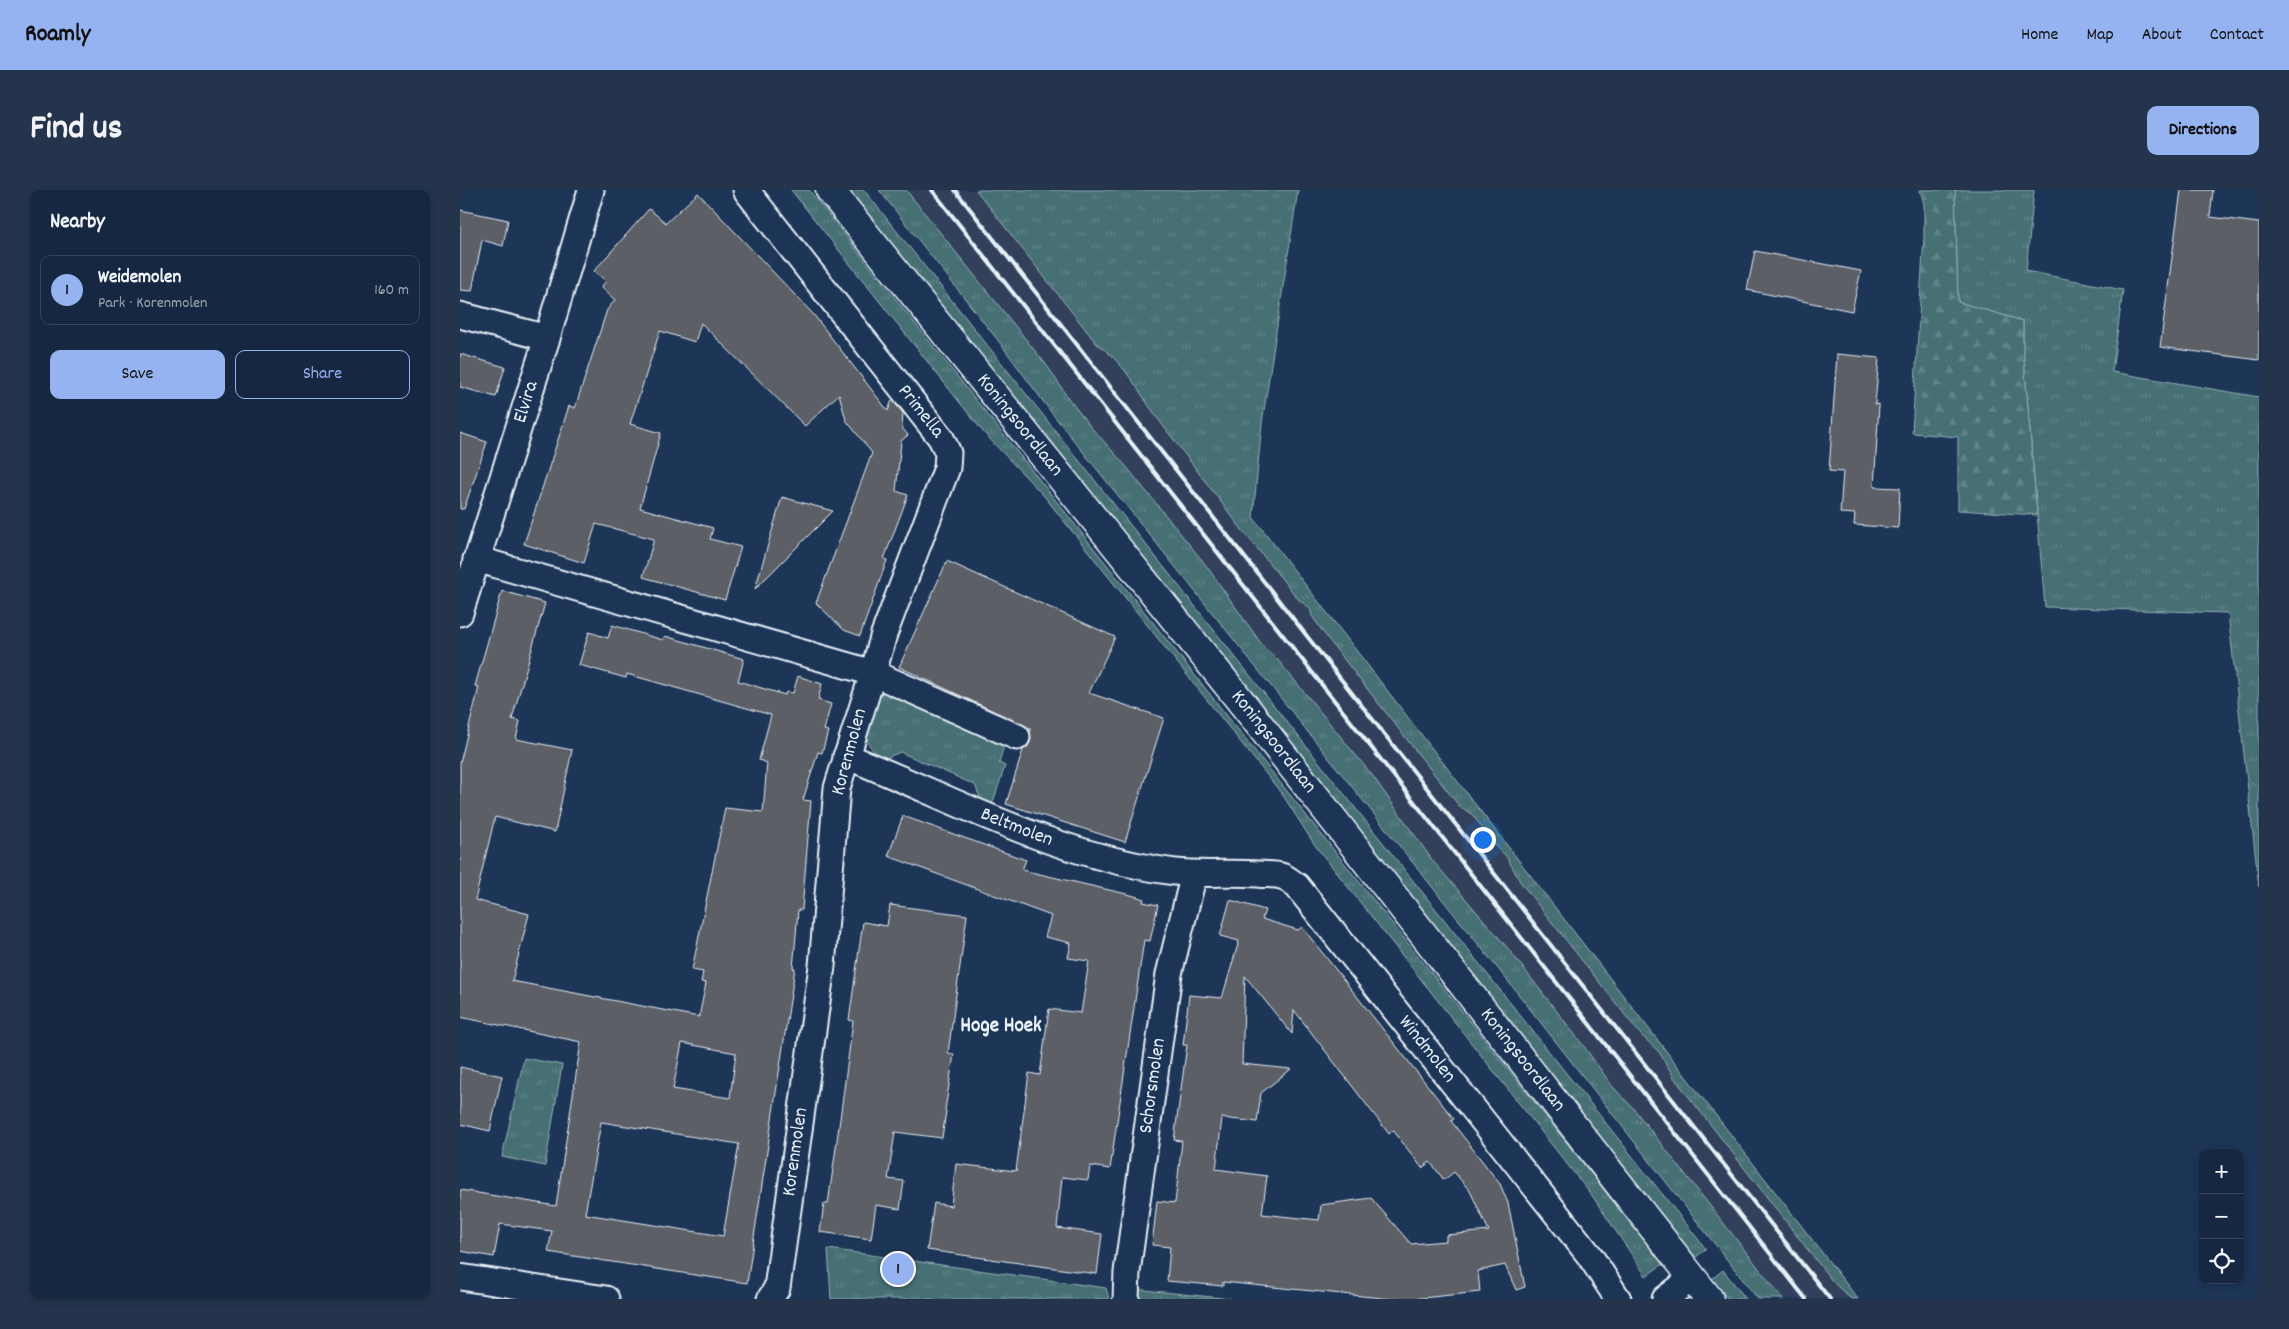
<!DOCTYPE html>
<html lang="en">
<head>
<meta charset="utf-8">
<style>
	:root { --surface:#162841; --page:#23344c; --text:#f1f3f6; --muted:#9ea6b1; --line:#35445a; --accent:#95b2f1 }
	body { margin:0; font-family:Dekko,sans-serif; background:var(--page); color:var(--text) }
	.controls { position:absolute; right:15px; bottom:15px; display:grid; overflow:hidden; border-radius:10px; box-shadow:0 2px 8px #0003 }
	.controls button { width:45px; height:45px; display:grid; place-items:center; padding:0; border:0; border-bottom:1px solid var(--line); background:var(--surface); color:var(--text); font:25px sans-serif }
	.you { position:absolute; left:1022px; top:649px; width:18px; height:18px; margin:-12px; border:4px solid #fff; border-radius:50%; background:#1a73e8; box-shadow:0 0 0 8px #1a73e833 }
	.badge { display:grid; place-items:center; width:32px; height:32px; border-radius:50%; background:var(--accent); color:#111; font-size:16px; font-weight:700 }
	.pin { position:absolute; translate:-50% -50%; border:2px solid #fff; box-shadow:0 1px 5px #0006 }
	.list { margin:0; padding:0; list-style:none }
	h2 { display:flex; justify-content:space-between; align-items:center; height:65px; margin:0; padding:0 20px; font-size:21px }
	h2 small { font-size:16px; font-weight:400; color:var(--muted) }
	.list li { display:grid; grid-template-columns:32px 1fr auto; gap:15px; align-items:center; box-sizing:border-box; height:70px; margin:0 10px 10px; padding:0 10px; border:1px solid var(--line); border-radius:10px }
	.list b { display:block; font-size:19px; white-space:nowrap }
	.list p { margin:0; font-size:16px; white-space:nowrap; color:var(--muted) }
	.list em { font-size:16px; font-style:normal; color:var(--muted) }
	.actions { display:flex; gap:10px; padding:15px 20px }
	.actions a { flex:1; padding:11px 0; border:1px solid var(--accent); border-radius:10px; text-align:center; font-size:18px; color:var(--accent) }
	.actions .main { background:var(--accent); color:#111 }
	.icon { flex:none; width:28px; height:28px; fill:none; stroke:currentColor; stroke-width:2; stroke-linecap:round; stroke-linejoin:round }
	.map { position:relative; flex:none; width:1799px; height:1109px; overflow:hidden; border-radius:10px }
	header { display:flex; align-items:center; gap:30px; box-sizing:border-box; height:70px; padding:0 25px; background:var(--accent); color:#111 }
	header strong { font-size:24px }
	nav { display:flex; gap:28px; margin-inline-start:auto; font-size:18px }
	.intro { display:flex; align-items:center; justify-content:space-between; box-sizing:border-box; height:120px; padding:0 30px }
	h1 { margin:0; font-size:35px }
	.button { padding:12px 22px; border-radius:10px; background:var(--accent); color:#111; font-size:18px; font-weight:700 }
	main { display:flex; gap:30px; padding:0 30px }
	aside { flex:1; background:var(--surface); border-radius:10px; box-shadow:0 2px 8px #0003 }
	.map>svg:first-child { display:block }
	.built { fill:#30415c }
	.grass { fill:url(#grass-tufts); stroke:#97b0b6 }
	.forest { fill:url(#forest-firs); stroke:#97b0b6 }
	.building { fill:#5b5e66; stroke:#e8f1f8; fill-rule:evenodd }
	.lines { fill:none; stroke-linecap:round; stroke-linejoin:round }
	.street-casing { stroke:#e8f1f8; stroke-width:29 }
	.secondary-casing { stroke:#e8f1f8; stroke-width:31 }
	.street { stroke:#1d3557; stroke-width:25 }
	.secondary { stroke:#1d3557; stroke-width:28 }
	.rail { stroke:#e8f1f8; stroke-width:4 }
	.labels { text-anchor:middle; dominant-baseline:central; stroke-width:4; stroke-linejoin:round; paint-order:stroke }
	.street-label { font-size:20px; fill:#e8f1f8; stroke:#1d3557 }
	.neighbourhood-label { font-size:21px; font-weight:bold; fill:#e8f1f8; stroke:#1d3557 }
</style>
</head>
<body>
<header>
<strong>Roamly</strong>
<nav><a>Home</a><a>Map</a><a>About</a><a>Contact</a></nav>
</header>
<div class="intro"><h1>Find us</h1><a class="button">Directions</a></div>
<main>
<aside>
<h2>Nearby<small></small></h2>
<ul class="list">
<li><span class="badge">1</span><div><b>Weidemolen</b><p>Park · Korenmolen</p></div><em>160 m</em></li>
</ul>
<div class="actions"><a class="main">Save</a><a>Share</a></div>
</aside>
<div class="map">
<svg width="1799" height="1109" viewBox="0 0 1799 1109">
	<defs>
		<pattern id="grass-tufts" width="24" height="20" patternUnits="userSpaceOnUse" patternTransform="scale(1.25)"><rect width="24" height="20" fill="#466f74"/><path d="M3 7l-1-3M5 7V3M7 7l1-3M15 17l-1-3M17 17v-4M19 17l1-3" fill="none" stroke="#618489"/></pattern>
		<pattern id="forest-firs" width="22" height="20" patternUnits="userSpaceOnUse" patternTransform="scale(1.25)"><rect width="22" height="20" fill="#466f74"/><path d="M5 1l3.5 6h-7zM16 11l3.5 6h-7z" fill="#618489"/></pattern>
	</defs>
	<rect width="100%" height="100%" fill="#1d3557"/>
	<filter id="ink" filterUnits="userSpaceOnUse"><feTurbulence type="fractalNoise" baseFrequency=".02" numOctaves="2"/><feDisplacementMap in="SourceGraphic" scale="10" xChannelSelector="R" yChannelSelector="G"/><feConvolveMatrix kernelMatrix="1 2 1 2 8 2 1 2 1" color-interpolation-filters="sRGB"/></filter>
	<g filter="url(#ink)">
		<!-- built -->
		<path class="built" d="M446,0H516L637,154L650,165L684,208L839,410L850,418L852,426L868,449L1000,617L1012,624L1034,654L1046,666L1061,693L1179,844L1199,862L1215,889L1324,1028L1391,1109H1323L1174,919L1153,897L1123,855L1046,756L973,671L912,585L817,469L803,456L745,374L665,275L630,236L608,208L588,177Z"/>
		<!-- grass -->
		<g class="grass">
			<path d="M331,0H349L1203,1074L1186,1086L1133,1007L854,654L822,604L584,306L524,243Z"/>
			<path d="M386,0H404L1246,1059L1235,1068Z"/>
			<path d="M419,0H446L588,177L608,208L630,236L665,275L745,374L803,456L817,469L912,585L973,671L1046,756L1123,855L1153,897L1174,919L1323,1109H1298L1055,800L591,222L540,153Z"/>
			<path d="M516,0H838L802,233L793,327L1398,1109H1391L1373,1092L1215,889L1199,862L1180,844L1061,693L1046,666L1034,654L1012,624L1000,617L868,449L852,426L850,418L839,410L783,341L695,225C680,202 660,169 637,154Z"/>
			<path d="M1495,0H1574L1566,81L1663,100L1652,182L1799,207V697L1768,423L1585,417L1563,159V131L1498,112Z"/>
			<path d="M421,496L545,552L539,573L545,576L532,615L521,610L515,595L440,562L426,568C391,555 413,521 421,496Z"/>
			<path d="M64,868L102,875L85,976L42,967Z"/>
			<path d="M368,1059L646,1098L649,1109H371Z"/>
			<path d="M1263,1080L1286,1109H1268L1252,1089Z"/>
			<path d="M674,1099L772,1109H675Z"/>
		</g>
		<!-- forest -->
		<path class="forest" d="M1460,0H1495L1498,112L1563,131V159L1577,325L1498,320V247L1452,243L1464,46V14Z"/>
		<!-- building -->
		<g class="building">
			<path d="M1721,0H1753L1750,27L1799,33V170L1700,157Z"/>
			<path d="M238,3L353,124L428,221L432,210L443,223L442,238L448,245L441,251L436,301L448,305L424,369L427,370L400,446L384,440L356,413L412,263L386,230L379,204L345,236L241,133L235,152L200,141L170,234L201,243L180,318L253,338L250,349L281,357L265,410L183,387L194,349L136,334L124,373L64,354L109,216L115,218L147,120L155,110L141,97L146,91L134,81L189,19L206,33Z"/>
			<path d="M0,20L48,30L43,56L22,50L12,101L0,100Z"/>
			<path d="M1295,61L1401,81L1392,121L1287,100Z"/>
			<path d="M0,164L45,177L36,207L0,197Z"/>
			<path d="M1377,164L1419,168L1415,214L1419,215L1414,297L1440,298L1438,338L1394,335L1395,324L1380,323L1383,282L1369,281Z"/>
			<path d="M0,243L27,252L4,319H0Z"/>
			<path d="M322,307L373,321L295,399Z"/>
			<path d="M487,371L655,447L629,503L704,528L665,652L546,614L563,560L570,552V538L439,477Z"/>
			<path d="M42,401L85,413L52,529L60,531L56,549L112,560L95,642L35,627L15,710L69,724L52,791L239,827L246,793L241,792L243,782L232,780L265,618L303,622L307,573L299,570L311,525L167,484L166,488L119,475L129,442L148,448L152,435L203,450L205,446L284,469L278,491L325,505L326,502L333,503L338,486L362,494L358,510L371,514L364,540L368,541L362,563L358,562L343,610L351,611L342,720H338L336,745L333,778H335L287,1093L88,1062L92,1041L40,1034L34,1067L0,1061V1000L96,1016L121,852L0,827V573L19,497L15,496ZM222,853L276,863L270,908L213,899ZM141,932L279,954L263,1046L125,1024Z"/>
			<path d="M443,626L566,670L562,680L671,705L684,709L683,712L698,715L690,751L684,750L650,979L630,976L628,990L602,987L597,1038L642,1044L637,1084L467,1060L474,1013L491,1016L496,974L556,981L569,883L580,885L589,819L621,823L629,771L608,768L611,753L585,747L591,726L428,666Z"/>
			<path d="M770,710L805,720L802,729L838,740L842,737L994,929L991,931L1040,994L1048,1013L1065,1097L1056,1100L1045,1075L1018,1081L1020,1102L952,1109H932L763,1092V1096L707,1091L710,1057L692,1055L697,1011L715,1013L722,951L714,950L727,855H723L729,805L762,808L779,751L760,746ZM785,786L832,844L834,820L929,944L933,940L962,978L970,972L984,990L994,982L1010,1001L1029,1041L986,1045V1051L951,1054L911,1008L861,1015L859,1030L802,1024L807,986L756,979L762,928L797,932L801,903L831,879L782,874Z"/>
			<path d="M430,715L507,725L488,863L494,864L485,920L486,921L482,948L435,942L428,989L444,991L440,1019L416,1015L411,1049L360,1042L364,1014H368L380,929L393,831L389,830L403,732L427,736Z"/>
			<path d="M0,877L42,886L30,941L0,934Z"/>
		</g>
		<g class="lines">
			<defs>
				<g id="street">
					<path id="s1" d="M286,0L481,248L488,263L487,278L424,444L413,483L557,547"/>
					<path d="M0,125L87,148"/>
					<path d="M16,369L413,483L377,598L362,776L317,1098L310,1109"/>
					<path id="s2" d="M0,423L87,148L131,0"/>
					<path id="s3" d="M386,566C494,609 598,667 715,682C743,685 770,682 798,684C806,685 814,684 821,686C827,687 832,693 837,696L1130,1066L1158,1109"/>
					<path d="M0,1087L146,1109"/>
					<path id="s4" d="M666,1109L667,1082L709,784L734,684"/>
					<path d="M1205,1109L1232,1088"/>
				</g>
				<g id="secondary">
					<path id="s5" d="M370,0L787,519L1249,1109"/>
				</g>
			</defs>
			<!-- street casing -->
			<use href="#street" class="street-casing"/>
			<!-- secondary casing -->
			<use href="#secondary" class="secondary-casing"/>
			<!-- street -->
			<use href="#street" class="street"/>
			<!-- secondary -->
			<use href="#secondary" class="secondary"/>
			<!-- rail -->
			<g class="rail">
				<path d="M472,0L1346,1109"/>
				<path d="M495,0L1370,1109"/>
			</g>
		</g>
	</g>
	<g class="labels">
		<!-- street labels -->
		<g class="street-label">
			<text stroke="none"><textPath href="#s2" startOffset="221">Elvira</textPath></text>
			<text stroke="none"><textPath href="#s1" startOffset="282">Primella</textPath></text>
			<text stroke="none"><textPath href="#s5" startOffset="302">Koningsoordlaan</textPath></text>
			<text stroke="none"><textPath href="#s5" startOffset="708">Koningsoordlaan</textPath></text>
			<text transform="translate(390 562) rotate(-75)">Korenmolen</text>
			<text stroke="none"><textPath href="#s3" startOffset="185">Beltmolen</textPath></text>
			<text stroke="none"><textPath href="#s3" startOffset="684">Windmolen</textPath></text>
			<text stroke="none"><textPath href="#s5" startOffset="1112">Koningsoordlaan</textPath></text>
			<text stroke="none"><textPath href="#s4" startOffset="215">Schorsmolen</textPath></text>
			<text transform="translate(336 962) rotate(-82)">Korenmolen</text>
		</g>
		<!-- neighbourhood labels -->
		<g class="neighbourhood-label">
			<text x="541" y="837">Hoge Hoek</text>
		</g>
	</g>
</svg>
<div class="controls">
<button>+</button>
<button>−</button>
<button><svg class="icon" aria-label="locate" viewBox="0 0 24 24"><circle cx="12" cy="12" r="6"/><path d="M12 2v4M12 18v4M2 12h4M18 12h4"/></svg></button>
</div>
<div class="you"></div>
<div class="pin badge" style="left:438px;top:1079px">1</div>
</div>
</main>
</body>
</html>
